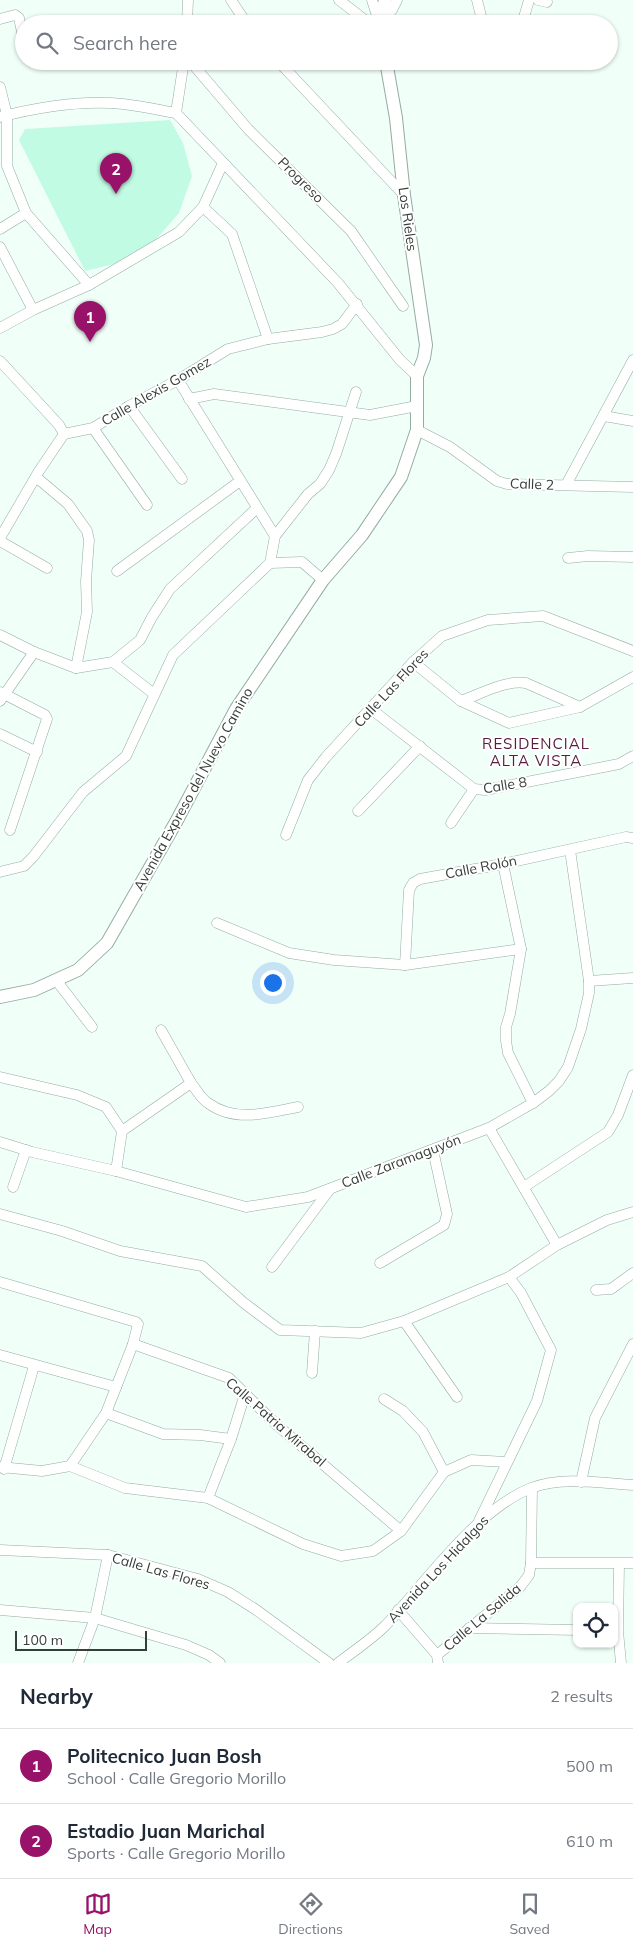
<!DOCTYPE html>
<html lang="en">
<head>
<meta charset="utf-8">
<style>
	:root { --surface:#fff; --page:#f6f6f7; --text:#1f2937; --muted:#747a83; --line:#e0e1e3; --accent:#971268 }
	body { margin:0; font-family:Mulish,sans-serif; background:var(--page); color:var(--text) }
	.controls { position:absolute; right:15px; bottom:15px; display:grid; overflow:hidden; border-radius:10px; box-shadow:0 1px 4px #0004 }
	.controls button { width:45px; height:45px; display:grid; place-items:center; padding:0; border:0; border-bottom:1px solid var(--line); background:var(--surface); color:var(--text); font:25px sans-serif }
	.scale { position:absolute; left:15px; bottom:12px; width:132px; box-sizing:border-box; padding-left:5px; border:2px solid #343e3a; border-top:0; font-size:14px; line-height:18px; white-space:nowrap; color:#343e3a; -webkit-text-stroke:4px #fff; paint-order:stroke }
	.you { position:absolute; left:272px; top:982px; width:18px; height:18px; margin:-12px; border:4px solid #fff; border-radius:50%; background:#1a73e8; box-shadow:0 0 0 8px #1a73e833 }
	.badge { display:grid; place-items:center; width:32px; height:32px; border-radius:50%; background:var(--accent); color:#fff; font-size:16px; font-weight:700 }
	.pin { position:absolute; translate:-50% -41px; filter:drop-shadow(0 1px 2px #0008) }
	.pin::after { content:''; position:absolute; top:26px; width:18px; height:15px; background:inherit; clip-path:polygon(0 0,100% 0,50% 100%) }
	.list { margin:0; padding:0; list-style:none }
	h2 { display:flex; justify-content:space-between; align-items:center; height:65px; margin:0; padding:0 20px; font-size:21px }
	h2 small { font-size:16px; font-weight:400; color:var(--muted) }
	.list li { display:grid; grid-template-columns:32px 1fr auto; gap:15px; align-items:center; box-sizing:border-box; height:75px; padding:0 20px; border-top:1px solid var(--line) }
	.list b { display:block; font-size:19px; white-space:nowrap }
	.list p { margin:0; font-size:16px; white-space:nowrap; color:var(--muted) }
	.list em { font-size:16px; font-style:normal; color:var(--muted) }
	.icon { flex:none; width:28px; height:28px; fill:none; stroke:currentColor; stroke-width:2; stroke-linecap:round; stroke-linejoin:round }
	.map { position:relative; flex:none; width:633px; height:1663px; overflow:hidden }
	.search { position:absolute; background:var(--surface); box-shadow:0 1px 4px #0004; left:15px; right:15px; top:15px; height:55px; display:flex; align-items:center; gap:12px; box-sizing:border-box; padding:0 18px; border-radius:28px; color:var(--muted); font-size:19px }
	.sheet { height:215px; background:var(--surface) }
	nav { display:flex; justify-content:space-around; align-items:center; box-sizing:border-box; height:70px; border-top:1px solid var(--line); background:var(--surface); font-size:14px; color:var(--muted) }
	nav a { display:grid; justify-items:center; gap:2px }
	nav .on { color:var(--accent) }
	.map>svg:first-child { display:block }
	.green { fill:#c1fbe3 }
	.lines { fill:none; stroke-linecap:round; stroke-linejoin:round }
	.minor-casing { stroke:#95aca2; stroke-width:11 }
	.tertiary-casing { stroke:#95aca2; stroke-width:14 }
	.minor { stroke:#fff; stroke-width:10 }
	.tertiary { stroke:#fff; stroke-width:12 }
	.labels { text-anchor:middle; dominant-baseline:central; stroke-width:4; stroke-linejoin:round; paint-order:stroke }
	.street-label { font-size:14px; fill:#343e3a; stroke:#fff }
	.neighbourhood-label { font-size:15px; letter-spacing:1px; fill:#5a1d40; stroke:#fff }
</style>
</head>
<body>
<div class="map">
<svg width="633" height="1663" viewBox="0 0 633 1663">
	<rect width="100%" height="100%" fill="#f0fff8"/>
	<!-- green -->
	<path class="green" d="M170,120L183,143L192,176L179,213L151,245L114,264L85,271L19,140L25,129Z"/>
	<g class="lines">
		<defs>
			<g id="minor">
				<path d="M231,0L247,24"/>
				<path d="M339,0L370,24"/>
				<path d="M372,0L379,22L392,10L397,0"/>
				<path d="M477,0L483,24"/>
				<path d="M538,0L547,2"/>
				<path d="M0,19L15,15L19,18L24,41"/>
				<path d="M187,24L188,0"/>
				<path d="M522,24L529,0"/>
				<path d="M190,61L248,129L351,231L403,306"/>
				<path d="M278,61L404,195"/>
				<path d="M0,87L7,115V166L26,213L89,285"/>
				<path d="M176,113L338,283L400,360L417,376"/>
				<path d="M176,113L184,61"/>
				<path d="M0,117C39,107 83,100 123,104C141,106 159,110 176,113"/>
				<path d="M203,207L232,234L268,339"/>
				<path d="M0,229L26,213"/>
				<path d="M0,247L33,310"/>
				<path d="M0,328L33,310L89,285L179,232L203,207L223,163"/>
				<path d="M0,361L59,425L64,434"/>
				<path d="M178,380L275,536"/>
				<path d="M189,399L214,394L370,415L417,406"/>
				<path d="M129,406L182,479"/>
				<path d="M604,416L633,421"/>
				<path d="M93,428L147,505"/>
				<path d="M417,430L450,447L497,481L507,484L633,487"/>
				<path d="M36,477L68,504L87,531L89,540L86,581L87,612L76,668"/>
				<path d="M566,485L633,360"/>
				<path d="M0,538L39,471L64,434L93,428L129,406L178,380L228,349L268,339L322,332L333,329L342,324L357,304"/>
				<path d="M0,541L47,568"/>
				<path d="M568,558L588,556L633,557"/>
				<path d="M270,563L302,562L323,580"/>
				<path d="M117,571L240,481"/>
				<path d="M0,635L34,652L76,668L113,662L140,640L152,617L170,589L257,508"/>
				<path d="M113,662L154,694"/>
				<path d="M413,662L461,701L509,723L580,707L633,677"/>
				<path d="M0,692L45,715L47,719L10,830"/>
				<path d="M0,701L34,652"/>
				<path d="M461,701C481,694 504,680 526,683L580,707"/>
				<path d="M371,709L474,789L485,790L619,764L633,756"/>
				<path d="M0,734L37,752"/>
				<path d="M358,811L420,746"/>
				<path d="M451,823L474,789"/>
				<path d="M286,835L308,780L326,757L413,662L442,636L488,620L543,616L633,651"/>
				<path d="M503,864L521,949L510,1014L506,1027V1041L508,1053L533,1103"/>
				<path d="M0,872L24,866L33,857L83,792L126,756L173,655L270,563L275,536L308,494L320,484L329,470L336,454L356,392"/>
				<path d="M217,923L289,953L334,960L405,965L521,949"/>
				<path d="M405,965L409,890L413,883L420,879L503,864L626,837L633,838"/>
				<path d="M56,980L92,1027"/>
				<path d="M589,981L633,978"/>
				<path d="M0,1077L77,1095L106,1107L122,1131L116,1171"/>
				<path d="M191,1083C196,1089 201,1099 208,1103C235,1123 268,1113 298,1107"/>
				<path d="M489,1128L557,1245"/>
				<path d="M122,1131L191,1083L161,1030"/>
				<path d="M0,1142L32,1152L116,1171L246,1207L308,1197L489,1128L533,1103L549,1091L559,1081L568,1067L581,1029L589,993V981L570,850"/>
				<path d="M13,1187L26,1150"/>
				<path d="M524,1187L608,1132L618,1115L633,1075"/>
				<path d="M0,1214L62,1231L120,1251L202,1266L244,1303L280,1330L361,1333L404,1321L509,1277L557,1245L607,1220L633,1212"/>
				<path d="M380,1263L444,1225L447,1214L433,1150"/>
				<path d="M272,1267L330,1189"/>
				<path d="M0,1282L136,1322L138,1324L133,1344L106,1413L70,1466"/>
				<path d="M596,1290L611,1289L633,1273"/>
				<path d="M404,1321L457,1397"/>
				<path d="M133,1344L229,1378L277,1425L401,1531"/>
				<path d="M0,1355L116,1387"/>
				<path d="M312,1373L315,1331"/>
				<path d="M384,1399L403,1411L423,1432L444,1472"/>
				<path d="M106,1413L163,1434L200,1435L231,1439"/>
				<path d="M0,1467L42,1471L70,1466L125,1488L208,1498L303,1544L341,1556L373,1551L401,1531L444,1472L471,1460L506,1462"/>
				<path d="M4,1469L34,1366"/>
				<path d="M581,1482L595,1418L633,1344"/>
				<path d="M208,1498L231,1439L245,1394"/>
				<path d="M479,1521L537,1401L551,1350L521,1293L509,1277"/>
				<path d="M0,1550L108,1555L198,1579L228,1592L255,1609L329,1663"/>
				<path d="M531,1563H633"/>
				<path d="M619,1564L618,1631L621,1663"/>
				<path d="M0,1610L95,1618L186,1645L209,1655L220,1663"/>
				<path d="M398,1610L437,1655L438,1663"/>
				<path d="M469,1628L577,1630"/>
				<path d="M437,1655L520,1587L529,1575L531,1563L532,1488"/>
				<path d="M78,1663L95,1618L108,1555"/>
				<path d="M338,1663C354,1651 372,1639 386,1625C426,1582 476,1510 531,1488C562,1476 601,1483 633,1485"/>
			</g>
			<g id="tertiary">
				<path d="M379,24L385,0"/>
				<path d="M0,997L34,990L78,970L107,943L176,822L236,709L323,580L362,535L401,477L417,430V376L424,358L426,345L404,195L396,118L386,61"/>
			</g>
		</defs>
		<!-- minor casing -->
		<use href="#minor" class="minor-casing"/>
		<!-- tertiary casing -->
		<use href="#tertiary" class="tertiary-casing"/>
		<!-- minor -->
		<use href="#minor" class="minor"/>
		<!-- tertiary -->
		<use href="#tertiary" class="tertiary"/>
	</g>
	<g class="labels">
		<!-- street labels -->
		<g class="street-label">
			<text transform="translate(301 180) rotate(45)">Progreso</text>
			<text transform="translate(408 219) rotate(82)">Los Rieles</text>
			<text transform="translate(156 391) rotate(-30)">Calle Alexis Gomez</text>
			<text transform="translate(532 484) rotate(2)">Calle 2</text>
			<text transform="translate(391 688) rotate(-47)">Calle Las Flores</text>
			<text transform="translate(505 785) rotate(-9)">Calle 8</text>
			<text transform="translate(193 789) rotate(-61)">Avenida Expreso del Nuevo Camino</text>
			<text transform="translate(481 867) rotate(-11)">Calle Rolón</text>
			<text transform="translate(401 1161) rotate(-21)">Calle Zaramaguyón</text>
			<text transform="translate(276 1422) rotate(41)">Calle Patria Mirabal</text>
			<text transform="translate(438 1569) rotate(-47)">Avenida Los Hidalgos</text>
			<text transform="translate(161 1571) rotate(16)">Calle Las Flores</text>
			<text transform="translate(482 1617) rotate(-40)">Calle La Salida</text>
		</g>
		<!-- neighbourhood labels -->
		<g class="neighbourhood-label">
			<text x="536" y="743">RESIDENCIAL<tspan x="536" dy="17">ALTA VISTA</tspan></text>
		</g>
	</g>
</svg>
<div class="controls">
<button><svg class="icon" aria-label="locate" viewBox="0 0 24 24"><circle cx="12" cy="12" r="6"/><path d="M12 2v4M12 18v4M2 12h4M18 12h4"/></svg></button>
</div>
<div class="scale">100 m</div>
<div class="you"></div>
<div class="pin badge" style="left:90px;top:342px">1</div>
<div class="pin badge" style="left:116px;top:194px">2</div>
<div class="search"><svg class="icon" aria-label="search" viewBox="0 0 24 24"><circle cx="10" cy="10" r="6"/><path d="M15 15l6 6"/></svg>Search here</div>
</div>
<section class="sheet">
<h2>Nearby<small>2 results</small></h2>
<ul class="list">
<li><span class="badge">1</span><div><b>Politecnico Juan Bosh</b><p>School · Calle Gregorio Morillo</p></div><em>500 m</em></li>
<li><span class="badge">2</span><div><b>Estadio Juan Marichal</b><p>Sports · Calle Gregorio Morillo</p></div><em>610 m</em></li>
</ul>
</section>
<nav>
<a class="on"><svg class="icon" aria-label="map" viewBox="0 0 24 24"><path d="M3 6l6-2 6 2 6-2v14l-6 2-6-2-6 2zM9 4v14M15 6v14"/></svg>Map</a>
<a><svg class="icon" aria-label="directions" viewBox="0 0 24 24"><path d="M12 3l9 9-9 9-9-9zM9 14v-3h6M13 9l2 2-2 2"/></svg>Directions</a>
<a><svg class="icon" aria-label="saved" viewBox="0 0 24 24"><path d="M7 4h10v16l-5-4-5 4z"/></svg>Saved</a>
</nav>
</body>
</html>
